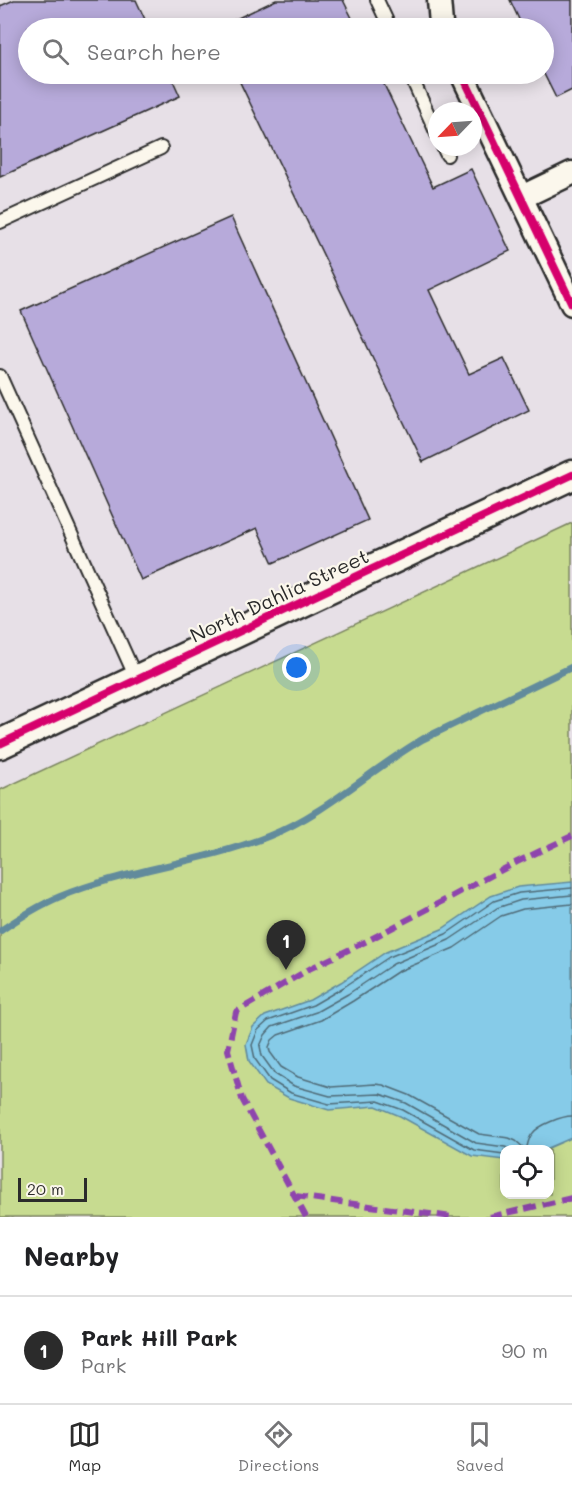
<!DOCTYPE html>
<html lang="en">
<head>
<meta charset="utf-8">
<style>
	:root { --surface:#fff; --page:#f2f2f2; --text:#202124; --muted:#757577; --line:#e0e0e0; --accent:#2b2b2b }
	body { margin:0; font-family:Mali,sans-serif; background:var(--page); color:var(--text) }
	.controls { position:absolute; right:18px; bottom:18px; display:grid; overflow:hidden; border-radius:12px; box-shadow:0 3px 15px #0003 }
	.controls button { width:54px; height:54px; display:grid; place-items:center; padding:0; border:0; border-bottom:2px solid var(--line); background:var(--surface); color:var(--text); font:30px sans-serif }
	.compass { position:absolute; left:428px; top:102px; width:54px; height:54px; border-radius:50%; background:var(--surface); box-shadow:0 3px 15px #0003; rotate:245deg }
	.scale { position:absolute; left:18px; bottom:15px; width:69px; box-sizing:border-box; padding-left:6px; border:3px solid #2b2b2b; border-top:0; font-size:16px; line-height:21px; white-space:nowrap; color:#2b2b2b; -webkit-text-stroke:4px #fbf7ec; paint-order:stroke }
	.you { position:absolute; left:297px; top:668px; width:21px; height:21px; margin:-15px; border:4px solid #fff; border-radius:50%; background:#1a73e8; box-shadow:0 0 0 9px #1a73e833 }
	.badge { display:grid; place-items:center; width:39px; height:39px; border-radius:50%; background:var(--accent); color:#fff; font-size:20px; font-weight:700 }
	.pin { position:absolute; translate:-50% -50px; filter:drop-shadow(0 2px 3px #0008) }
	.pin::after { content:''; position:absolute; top:32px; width:21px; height:18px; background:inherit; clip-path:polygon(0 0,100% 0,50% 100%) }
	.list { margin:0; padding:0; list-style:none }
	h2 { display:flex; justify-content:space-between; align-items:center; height:78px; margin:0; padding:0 24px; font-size:26px }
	h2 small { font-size:20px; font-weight:400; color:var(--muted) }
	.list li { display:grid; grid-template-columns:39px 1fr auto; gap:18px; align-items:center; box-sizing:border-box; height:108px; padding:0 24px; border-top:2px solid var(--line) }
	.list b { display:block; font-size:22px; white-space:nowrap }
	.list p { margin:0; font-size:20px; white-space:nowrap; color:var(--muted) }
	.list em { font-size:20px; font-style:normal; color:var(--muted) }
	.icon { flex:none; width:33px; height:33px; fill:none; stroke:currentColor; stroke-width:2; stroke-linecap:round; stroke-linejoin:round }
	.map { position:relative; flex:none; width:572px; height:1217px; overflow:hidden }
	.search { position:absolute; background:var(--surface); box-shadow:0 3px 15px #0003; left:18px; right:18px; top:18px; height:66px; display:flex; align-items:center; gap:15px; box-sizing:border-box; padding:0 21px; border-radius:33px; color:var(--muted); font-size:22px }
	.sheet { height:186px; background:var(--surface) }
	nav { display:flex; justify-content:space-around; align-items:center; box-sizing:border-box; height:84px; border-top:2px solid var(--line); background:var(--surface); font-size:16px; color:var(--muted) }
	nav a { display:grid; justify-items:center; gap:3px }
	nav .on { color:var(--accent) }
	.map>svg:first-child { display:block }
	.green { fill:#c7db90; stroke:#79835e; stroke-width:1.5; fill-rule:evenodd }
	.water { fill:#86cbe8; stroke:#628b9c; stroke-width:1.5 }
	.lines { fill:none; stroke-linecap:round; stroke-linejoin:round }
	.shore { stroke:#4f6b77; stroke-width:1.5 }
	.stream { stroke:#628b9c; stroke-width:7 }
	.building { fill:#b7aada; stroke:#2b2b2b; stroke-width:1.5 }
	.service-casing { stroke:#2b2b2b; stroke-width:16 }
	.minor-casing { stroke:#2b2b2b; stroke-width:27 }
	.tertiary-casing { stroke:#2b2b2b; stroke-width:33 }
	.service { stroke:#fbf7ec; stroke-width:12 }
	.minor { stroke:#fbf7ec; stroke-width:22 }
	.tertiary { stroke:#fbf7ec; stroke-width:28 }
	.quiet { stroke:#8e44ad; stroke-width:6; stroke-dasharray:12 6; stroke-linecap:butt }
	.cycleway-casing { stroke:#fbf7ec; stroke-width:11 }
	.cycleway { stroke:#d6006c; stroke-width:8 }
	.labels { text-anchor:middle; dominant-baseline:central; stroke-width:4.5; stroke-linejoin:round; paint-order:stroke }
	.street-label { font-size:20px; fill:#2b2b2b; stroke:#fbf7ec }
</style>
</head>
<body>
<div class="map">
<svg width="572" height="1217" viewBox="0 0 572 1217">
	<rect width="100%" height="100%" fill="#e7e0e7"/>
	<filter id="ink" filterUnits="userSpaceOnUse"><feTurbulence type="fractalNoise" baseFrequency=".0167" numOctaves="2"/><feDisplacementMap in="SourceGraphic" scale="12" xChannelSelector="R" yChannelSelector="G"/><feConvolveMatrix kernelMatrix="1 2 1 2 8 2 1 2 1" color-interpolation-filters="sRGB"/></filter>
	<g filter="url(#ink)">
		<!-- green -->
		<path class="green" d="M572,523V1217H0V790ZM504,1150H550V1194H504Z"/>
		<!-- water -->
		<path class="water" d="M572,882V1137L569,1139L546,1149L504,1150V1160L472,1156L400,1116L376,1106L329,1110L289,1098L266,1085L249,1061L246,1044L253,1027L265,1016L310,1000L341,982L386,952L442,929L491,896L518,887Z"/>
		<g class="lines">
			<!-- shore -->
			<g class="shore">
				<path d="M572,904L523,909L501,916L454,948L397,972L353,1001L321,1020L278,1035L272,1040L269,1047L270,1052L281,1067L298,1077L331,1087L375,1084L383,1085L409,1095L479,1134L509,1138L516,1141L524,1148L527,1147C528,1142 529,1137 533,1133C539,1125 562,1116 572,1116"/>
				<path d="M512,1150L505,1147L476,1143L406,1103L380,1094L330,1096L294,1086L275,1074L262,1056L260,1046L265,1035L272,1027L316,1012L348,994L393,964L449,940L497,908L521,900L572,895"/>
				<path d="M504,1154L474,1150L403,1110L378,1101L329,1104L291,1093L270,1080L255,1059L252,1045L258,1030L268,1021L313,1005L344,987L389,957L446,934L494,901L519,893L572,888"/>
			</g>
			<!-- stream -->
			<path class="stream" d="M0,931C19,918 38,906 59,897C126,869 202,863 269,836C327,813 371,769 423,739L572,667"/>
		</g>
		<!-- building -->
		<g class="building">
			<path d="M14,0H136L149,28H28V74H170L180,96L0,177V6Z"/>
			<path d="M276,0H343L357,28H217Z"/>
			<path d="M510,0H572V90L556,98L543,72V28H523Z"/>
			<path d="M236,74H379L433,187L471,169L510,251L429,290L469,374L504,358L529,410L423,462Z"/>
			<path d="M231,217L368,520L273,563L257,528L141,580L21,311Z"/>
		</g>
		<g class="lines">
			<defs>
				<g id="service">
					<path d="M377,0L390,28"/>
					<path d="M410,74L437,134"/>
					<path d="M443,147L447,155"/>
					<path d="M0,222L161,148"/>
					<path d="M0,376L137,680"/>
				</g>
				<g id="minor">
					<path d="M439,0L441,24L442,28"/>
					<path d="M462,74L572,304"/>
					<path d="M522,197L572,173"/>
				</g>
				<path id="tertiary" d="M0,744L572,475"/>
			</defs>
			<!-- service casing -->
			<use href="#service" class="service-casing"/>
			<!-- minor casing -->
			<use href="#minor" class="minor-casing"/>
			<!-- tertiary casing -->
			<use href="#tertiary" class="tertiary-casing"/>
			<!-- service -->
			<use href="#service" class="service"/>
			<!-- minor -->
			<use href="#minor" class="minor"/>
			<!-- tertiary -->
			<use href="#tertiary" class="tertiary"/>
			<!-- quiet -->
			<g class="quiet">
				<path d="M295,1196L452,1217"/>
				<path d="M306,1217L242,1099L228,1050L236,1012L311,968L367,941L517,862L572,836"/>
				<path d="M490,1217L572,1198"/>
			</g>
			<defs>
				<g id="cycleway">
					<path d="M462,74L572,304"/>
					<path d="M0,744L572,475"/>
				</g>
			</defs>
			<!-- cycleway casing -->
			<use href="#cycleway" class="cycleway-casing"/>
			<!-- cycleway -->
			<use href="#cycleway" class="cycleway"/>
		</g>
	</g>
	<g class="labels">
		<!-- street labels -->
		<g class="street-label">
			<text transform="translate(279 595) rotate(-25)">North Dahlia Street</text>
		</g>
	</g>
</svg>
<div class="controls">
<button><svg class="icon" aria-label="locate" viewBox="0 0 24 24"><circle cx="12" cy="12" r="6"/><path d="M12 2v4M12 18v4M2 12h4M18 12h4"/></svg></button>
</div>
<svg class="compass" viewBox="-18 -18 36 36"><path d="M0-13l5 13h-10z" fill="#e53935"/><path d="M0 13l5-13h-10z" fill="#757577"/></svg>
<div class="scale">20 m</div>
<div class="you"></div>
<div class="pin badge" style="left:286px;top:970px">1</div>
<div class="search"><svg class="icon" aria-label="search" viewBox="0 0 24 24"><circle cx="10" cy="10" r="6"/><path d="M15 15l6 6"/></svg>Search here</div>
</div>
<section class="sheet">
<h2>Nearby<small></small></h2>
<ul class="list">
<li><span class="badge">1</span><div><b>Park Hill Park</b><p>Park</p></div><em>90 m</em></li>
</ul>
</section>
<nav>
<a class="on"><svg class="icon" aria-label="map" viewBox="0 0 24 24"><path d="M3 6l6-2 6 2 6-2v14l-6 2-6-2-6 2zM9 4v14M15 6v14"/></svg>Map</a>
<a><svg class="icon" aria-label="directions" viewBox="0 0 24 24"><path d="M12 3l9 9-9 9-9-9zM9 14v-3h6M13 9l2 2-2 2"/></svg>Directions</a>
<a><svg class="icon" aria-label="saved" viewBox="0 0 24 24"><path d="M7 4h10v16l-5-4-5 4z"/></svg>Saved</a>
</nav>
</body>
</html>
